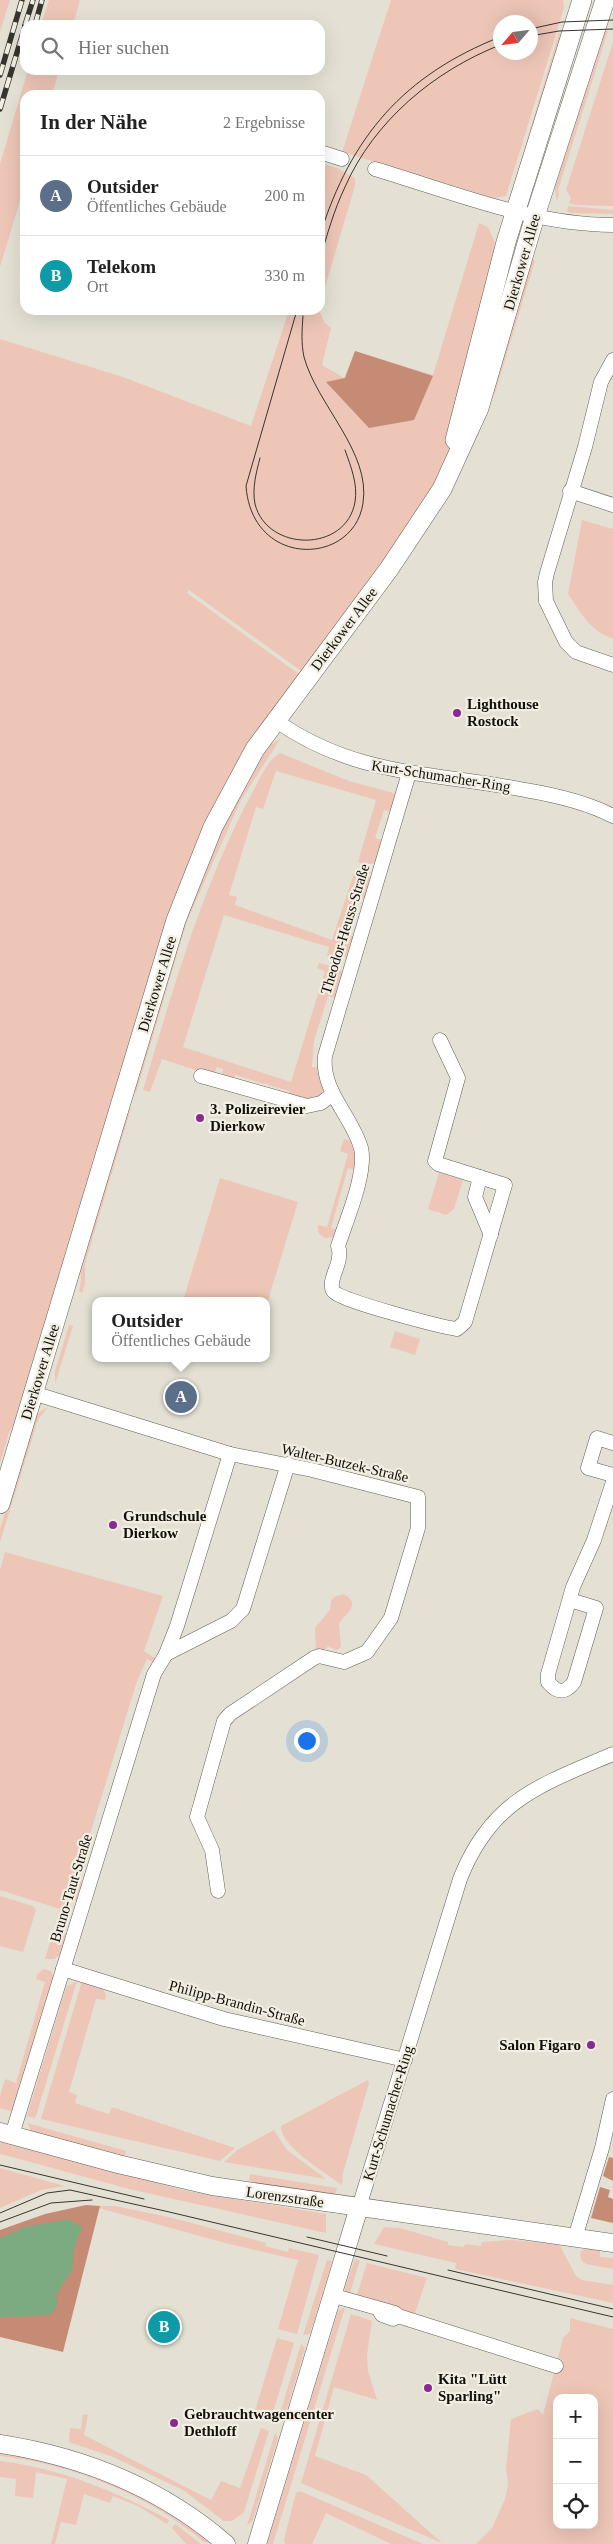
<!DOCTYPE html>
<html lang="de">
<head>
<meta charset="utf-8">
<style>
	:root { --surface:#fff; --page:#f6f6f6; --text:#222; --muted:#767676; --line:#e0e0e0; --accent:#892993 }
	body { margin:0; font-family:Georgia,serif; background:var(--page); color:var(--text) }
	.controls { position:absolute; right:15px; bottom:15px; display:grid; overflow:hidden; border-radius:10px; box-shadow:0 5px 20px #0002 }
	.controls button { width:45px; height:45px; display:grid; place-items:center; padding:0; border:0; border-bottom:1px solid var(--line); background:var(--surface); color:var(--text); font:25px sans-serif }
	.compass { position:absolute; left:493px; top:15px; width:45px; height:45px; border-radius:50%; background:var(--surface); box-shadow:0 5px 20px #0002; rotate:242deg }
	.you { position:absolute; left:306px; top:1740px; width:18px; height:18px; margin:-12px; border:4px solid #fff; border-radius:50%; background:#1a73e8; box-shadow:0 0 0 8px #1a73e833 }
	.badge { display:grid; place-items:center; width:32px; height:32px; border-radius:50%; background:var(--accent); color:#fff; font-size:16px; font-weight:700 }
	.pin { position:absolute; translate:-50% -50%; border:2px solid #fff; box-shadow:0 1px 5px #0006 }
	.popup { position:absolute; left:92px; top:1297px; width:178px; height:65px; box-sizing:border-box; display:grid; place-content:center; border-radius:10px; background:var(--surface); filter:drop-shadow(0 1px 4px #0005); font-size:16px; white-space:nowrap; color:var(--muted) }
	.popup b { font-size:19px; color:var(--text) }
	.popup::after { content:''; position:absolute; left:50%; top:100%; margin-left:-10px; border:10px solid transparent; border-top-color:var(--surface) }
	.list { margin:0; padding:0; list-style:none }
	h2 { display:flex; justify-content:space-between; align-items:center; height:65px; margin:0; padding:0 20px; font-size:21px }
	h2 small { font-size:16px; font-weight:400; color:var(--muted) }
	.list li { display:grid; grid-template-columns:32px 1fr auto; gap:15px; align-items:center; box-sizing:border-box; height:80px; padding:0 20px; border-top:1px solid var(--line) }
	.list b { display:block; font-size:19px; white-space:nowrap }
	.list p { margin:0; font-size:16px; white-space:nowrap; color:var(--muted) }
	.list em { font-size:16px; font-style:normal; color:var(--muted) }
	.icon { flex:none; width:28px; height:28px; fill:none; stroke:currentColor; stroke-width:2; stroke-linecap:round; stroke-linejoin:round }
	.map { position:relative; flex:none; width:613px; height:2544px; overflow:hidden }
	.search { position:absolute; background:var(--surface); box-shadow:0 5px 20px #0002; left:20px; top:20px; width:305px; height:55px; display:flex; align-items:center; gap:12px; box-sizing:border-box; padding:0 18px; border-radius:15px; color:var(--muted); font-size:19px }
	.panel { position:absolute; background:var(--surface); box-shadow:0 5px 20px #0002; left:20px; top:90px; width:305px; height:225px; border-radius:15px }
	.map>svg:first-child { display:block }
	.green { fill:#edc6b7; fill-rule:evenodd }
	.forest { fill:#c68b74 }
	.water { fill:#7cab81 }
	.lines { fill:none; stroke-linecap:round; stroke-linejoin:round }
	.minor-casing { stroke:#625f54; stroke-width:15 }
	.tertiary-casing { stroke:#625f54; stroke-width:19 }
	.secondary-casing { stroke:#625f54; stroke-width:20 }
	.minor { stroke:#fff; stroke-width:14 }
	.tertiary { stroke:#fff; stroke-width:18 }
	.secondary { stroke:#fff; stroke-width:19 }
	.tram { stroke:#37352f; stroke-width:1 }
	.rail-casing { stroke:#37352f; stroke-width:5.5 }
	.rail { stroke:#f2eee1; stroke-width:4; stroke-dasharray:11; stroke-linecap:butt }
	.poi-dot { fill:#892993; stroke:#f2eee1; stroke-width:2 }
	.labels { text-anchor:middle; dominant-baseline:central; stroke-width:4.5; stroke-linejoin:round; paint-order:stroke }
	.street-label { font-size:15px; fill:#12110c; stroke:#f2eee1 }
	.poi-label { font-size:15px; font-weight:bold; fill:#12110c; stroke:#f2eee1; text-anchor:start }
</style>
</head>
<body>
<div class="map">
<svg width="613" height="2544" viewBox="0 0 613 2544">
	<rect width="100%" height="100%" fill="#e4e1d4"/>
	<!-- green -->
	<g class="green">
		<path d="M0,0H10L0,32Z"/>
		<path d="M49,0H80L73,25H41Z"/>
		<path d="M391,0H563L564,8L506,196L494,198L342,152ZM500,22H530V52H500Z"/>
		<path d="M603,31H608L558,190L559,194L557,201L554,186Z"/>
		<path d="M559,33H564L513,192L511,194Z"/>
		<path d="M613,42V206L575,205L569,203L571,198L566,190Z"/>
		<path d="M28,70H59L52,95H25V184L0,267V164Z"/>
		<path d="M320,163L337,168L355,178V186L320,304Z"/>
		<path d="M568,206L613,210V214L571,213L567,211Z"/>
		<path d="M479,223L488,227L495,243L494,248L497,249L461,417L441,482L308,676L189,590L187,593L300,675L230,778L18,1417L9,1433L0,1463V339L123,377L251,426L289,310H319L324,322L331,328L322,365L344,378L355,351L433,375Z"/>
		<path d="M531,259L535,261L496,390L485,413Z"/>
		<path d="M582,520L613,529V639C589,630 582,614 568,594Z"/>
		<path d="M280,739L240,802L187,921L136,1093L133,1088L183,919L210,851L266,747Z"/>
		<path d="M280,753L349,781L397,794L393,812L384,810L375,838L384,841L378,861L369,865L358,862L376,800L276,771L263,809L256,807L229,895L237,897L235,905L332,940L355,870L368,875L371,879L366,900L357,898L346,934L355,937L348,956L338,959L327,956L329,947L224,915L183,1047L291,1082L325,971L317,968L319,963L335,967L343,972V978L337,998L328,996L314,1041L312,1067H318C322,1080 327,1091 317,1101L287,1099L289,1091L235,1075L233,1082L221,1078L223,1069L217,1067L215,1072L203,1069L201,1072L162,1059L150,1092L143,1090C173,989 202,887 252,793C260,780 266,761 280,753Z"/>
		<path d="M131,1108L85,1264V1283L82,1293L79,1291L81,1280L80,1263L127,1111Z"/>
		<path d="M344,1139L351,1141L355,1151L356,1170L348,1168L331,1228L338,1230L334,1237L325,1238C319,1235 317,1231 318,1225L327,1227L348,1154L340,1151Z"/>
		<path d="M439,1173L463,1180L454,1209L446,1215L428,1209Z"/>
		<path d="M220,1178L298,1202L266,1307V1301H183Z"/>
		<path d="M69,1325L73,1326L55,1384V1371Z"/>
		<path d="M395,1331L420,1339L415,1355L390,1347Z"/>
		<path d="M48,1407L38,1420L0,1542V1529L33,1420L36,1414Z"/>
		<path d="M5,1552L163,1596L144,1651L156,1659L154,1663L147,1659L137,1681L76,1880L84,1883L78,1902L70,1900L60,1932L69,1934L63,1953L54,1959H45L60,1909L0,1890V1570Z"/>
		<path d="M344,1594C363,1605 344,1614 339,1624L341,1646L339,1649L335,1650L329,1646L322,1651L316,1652L315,1628L330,1610L331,1601L334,1597Z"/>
		<path d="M0,1896L33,1906L36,1910L23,1952L0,1946Z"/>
		<path d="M43,1969L51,1971L55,1981L14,2112L0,2108V2096L5,2079L16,2083L45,1982L36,1979L37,1975Z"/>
		<path d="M77,1981L36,2116L35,2118L27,2116L66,1987Z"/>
		<path d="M82,1981L102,1987L106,1995L105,2000L96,1999L69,2092L77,2095L75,2103L109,2114L112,2107L235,2148L220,2161L41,2119Z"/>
		<path d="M368,2080L369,2083L343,2173L342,2185C327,2174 279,2145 281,2126Z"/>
		<path d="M27,2123L126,2151L124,2159L32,2132Z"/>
		<path d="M274,2130L287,2150L326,2179L224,2162L237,2150Z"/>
		<path d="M0,2139L187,2191L326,2214V2233L129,2189L12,2157L0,2154Z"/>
		<path d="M0,2168L65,2186L41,2190L0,2208Z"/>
		<path d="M250,2174L337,2188L335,2194L329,2195L249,2183Z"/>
		<path d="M100,2206H115L173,2218L266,2243L265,2246L288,2252L289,2248L319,2255L297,2334L278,2329L298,2260L225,2243L99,2208Z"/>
		<path d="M384,2227L400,2228L448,2242V2245L464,2247L465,2244L481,2246L482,2242L511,2240L559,2244L576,2276L582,2280L613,2285V2303L455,2269L456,2263L374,2244Z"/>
		<path d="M588,2247L600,2248V2257L613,2258V2269L586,2264L581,2260L580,2252Z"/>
		<path d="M355,2259L360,2260L350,2293L345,2291V2287Z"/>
		<path d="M327,2260L332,2261L310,2334L303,2335Z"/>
		<path d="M367,2263L427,2278L414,2316L356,2298Z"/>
		<path d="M345,2307L273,2544H267L338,2311Z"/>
		<path d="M351,2314L372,2321L367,2355L368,2371L377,2400L334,2387L315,2456L366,2475L442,2543L301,2483Z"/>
		<path d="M570,2318L613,2329V2544H476L492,2528L505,2499L508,2485L506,2469L511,2419L538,2409L543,2415L563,2338L570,2331ZM557,2398H594V2525H557Z"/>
		<path d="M277,2338L294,2343L271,2419L254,2414Z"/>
		<path d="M301,2344L305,2348L284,2419L278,2420Z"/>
		<path d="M83,2414L88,2415L84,2435L211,2500L221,2481L240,2488L261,2428L269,2431L244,2512L232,2521H224L183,2490L113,2457L69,2442L70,2428L81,2429Z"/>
		<path d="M275,2433L278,2438L253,2520L247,2526Z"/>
		<path d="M0,2453C57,2463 119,2478 169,2510C184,2520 197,2532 211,2543L204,2542C149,2495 72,2464 0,2456Z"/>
		<path d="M0,2461C60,2468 117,2492 169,2520L167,2524L138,2506L113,2496L110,2503L84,2494L76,2525L61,2522L55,2544H51L67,2479L36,2472L33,2498L15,2496L16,2479L0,2477Z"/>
		<path d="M300,2491L423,2544H424H391L326,2513L312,2544H285L284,2539L296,2493Z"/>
		<path d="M175,2524L201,2544H186L172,2528Z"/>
	</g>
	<!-- forest -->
	<g class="forest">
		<path d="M355,351L433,376L414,420L369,428L326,382L345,378Z"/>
		<path d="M609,2157L613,2158V2181L603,2176Z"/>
		<path d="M600,2187L610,2190L608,2197L613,2199V2223L591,2218Z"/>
		<path d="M86,2205L100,2206L63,2352L0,2337V2230L45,2214Z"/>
	</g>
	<!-- water -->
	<path class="water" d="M67,2219L82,2227L74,2249L72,2270L56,2295L58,2304L51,2314L47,2316L0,2317V2238L25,2227Z"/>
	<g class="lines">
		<defs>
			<g id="minor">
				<path d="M320,152L342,159"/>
				<path d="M375,169C452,192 532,225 613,225"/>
				<path d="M613,360L601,382L585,447L547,573L545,582L546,601L566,642L576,652L613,665"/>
				<path d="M570,491L613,505"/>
				<path d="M275,720C355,777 434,772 525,790C555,795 586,802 613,816"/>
				<path d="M409,773L325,1056C321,1091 352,1116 361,1148C367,1173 346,1221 338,1246C339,1249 340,1253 339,1257C339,1267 328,1281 333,1291C337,1300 442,1327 457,1329L465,1322L505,1185L438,1164L435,1161L458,1078L440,1040"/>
				<path d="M201,1076L307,1106L321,1103L333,1094"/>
				<path d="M480,1177L475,1197L491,1235"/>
				<path d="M33,1393L230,1454L312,1470L418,1497V1528L391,1618L367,1652L344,1662L319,1656L314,1658L230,1714L224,1721L197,1817L212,1850L218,1891"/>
				<path d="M613,1443L597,1438L588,1468L613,1475"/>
				<path d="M570,1600L596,1608L574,1682C565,1694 557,1693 548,1682V1674L573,1587L594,1540L613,1482"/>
				<path d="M166,1654L231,1621L243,1609L288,1464"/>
				<path d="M63,1969L224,2019L405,2060"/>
				<path d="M12,2135L154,1674L166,1654L177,1626L230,1454"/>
				<path d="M359,2207L460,1879C491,1800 540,1785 613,1754"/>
				<path d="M575,2238L602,2148L613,2099"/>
				<path d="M331,2295L395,2313L398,2316L393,2319L382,2315L379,2310"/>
				<path d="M398,2316L556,2366"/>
			</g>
			<g id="tertiary">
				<path d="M0,2132L118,2164L212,2186L613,2243"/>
				<path d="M0,2444C84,2457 161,2488 226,2544"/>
				<path d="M257,2544L359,2207"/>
			</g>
			<g id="secondary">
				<path d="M455,440L506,242L582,0"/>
				<path d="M0,1504L176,920L213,827L255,749L389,569L442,489L479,408L535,216L605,0"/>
			</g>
		</defs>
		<!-- minor casing -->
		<use href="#minor" class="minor-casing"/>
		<!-- tertiary casing -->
		<use href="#tertiary" class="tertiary-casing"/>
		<!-- secondary casing -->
		<use href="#secondary" class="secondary-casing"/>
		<!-- minor -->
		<use href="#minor" class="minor"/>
		<!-- tertiary -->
		<use href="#tertiary" class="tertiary"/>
		<!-- secondary -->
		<use href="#secondary" class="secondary"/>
		<!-- tram -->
		<g class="tram">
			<path d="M530,29L562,22L613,20"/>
			<path d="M530,36L559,31L613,29"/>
			<path d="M320,235C351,136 404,75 500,37"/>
			<path d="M320,259C327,235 334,210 345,187C374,121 434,71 500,45"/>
			<path d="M297,310L246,486C252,569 354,566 363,503C371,452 317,405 304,357C301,343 302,330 303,316"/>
			<path d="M260,458C256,473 252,489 255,504C267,552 346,553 355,502C358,484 351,467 345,450"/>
			<path d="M0,2165L144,2199"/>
			<path d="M0,2213L47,2193L70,2190L165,2211L613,2317"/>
			<path d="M0,2222L51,2203L92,2200"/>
			<path d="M307,2237L387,2256"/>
			<path d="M448,2270L613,2309"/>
		</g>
		<defs>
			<g id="rail">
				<path d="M25,25L33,0"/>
				<path d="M35,25L42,0"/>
				<path d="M0,75L22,0"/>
				<path d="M0,109L25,26"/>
			</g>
		</defs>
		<!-- rail casing -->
		<use href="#rail" class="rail-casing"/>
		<!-- rail -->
		<use href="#rail" class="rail"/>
	</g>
	<!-- markers -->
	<g class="poi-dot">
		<circle cx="457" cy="713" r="5"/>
		<circle cx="200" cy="1118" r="5"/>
		<circle cx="113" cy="1525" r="5"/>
		<circle cx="591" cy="2045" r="5"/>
		<circle cx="428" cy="2388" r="5"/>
		<circle cx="174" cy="2423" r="5"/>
	</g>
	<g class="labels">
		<!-- street labels -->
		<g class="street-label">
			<text transform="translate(522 262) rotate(-74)">Dierkower Allee</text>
			<text transform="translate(344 629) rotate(-53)">Dierkower Allee</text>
			<text transform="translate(441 776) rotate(9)">Kurt-Schumacher-Ring</text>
			<text transform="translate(345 929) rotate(-73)">Theodor-Heuss-Straße</text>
			<text transform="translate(157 984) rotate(-73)">Dierkower Allee</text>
			<text transform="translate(40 1372) rotate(-73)">Dierkower Allee</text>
			<text transform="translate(345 1463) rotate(13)">Walter-Butzek-Straße</text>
			<text transform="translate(71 1888) rotate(-73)">Bruno-Taut-Straße</text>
			<text transform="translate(237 2003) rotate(15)">Philipp-Brandin-Straße</text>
			<text transform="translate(388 2113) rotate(-73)">Kurt-Schumacher-Ring</text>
			<text transform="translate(285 2197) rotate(8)">Lorenzstraße</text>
		</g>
		<!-- poi labels -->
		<g class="poi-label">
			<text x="467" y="704">Lighthouse<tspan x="467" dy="17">Rostock</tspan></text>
			<text x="210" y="1109">3. Polizeirevier<tspan x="210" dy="17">Dierkow</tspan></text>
			<text x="123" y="1516">Grundschule<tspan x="123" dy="17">Dierkow</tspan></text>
			<text x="581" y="2045" text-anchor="end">Salon Figaro</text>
			<text x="438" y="2379">Kita "Lütt<tspan x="438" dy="17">Sparling"</tspan></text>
			<text x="184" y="2414">Gebrauchtwagencenter<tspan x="184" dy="17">Dethloff</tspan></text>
		</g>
	</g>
</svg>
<div class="controls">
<button>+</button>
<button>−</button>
<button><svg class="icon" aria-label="locate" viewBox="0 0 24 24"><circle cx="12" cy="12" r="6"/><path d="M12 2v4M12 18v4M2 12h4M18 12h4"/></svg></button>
</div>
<svg class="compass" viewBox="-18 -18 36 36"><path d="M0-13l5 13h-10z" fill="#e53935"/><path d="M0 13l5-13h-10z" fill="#767676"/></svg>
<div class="you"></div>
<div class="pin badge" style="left:181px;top:1397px;background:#5c6f8a">A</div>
<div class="popup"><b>Outsider</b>Öffentliches Gebäude</div>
<div class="pin badge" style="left:164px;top:2327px;background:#0f9aa8">B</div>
<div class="search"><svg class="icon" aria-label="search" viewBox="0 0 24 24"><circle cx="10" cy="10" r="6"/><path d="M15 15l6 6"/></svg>Hier suchen</div>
<section class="panel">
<h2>In der Nähe<small>2 Ergebnisse</small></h2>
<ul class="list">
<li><span class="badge" style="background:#5c6f8a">A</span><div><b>Outsider</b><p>Öffentliches Gebäude</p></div><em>200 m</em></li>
<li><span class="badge" style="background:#0f9aa8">B</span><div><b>Telekom</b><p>Ort</p></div><em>330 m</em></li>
</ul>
</section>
</div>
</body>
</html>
